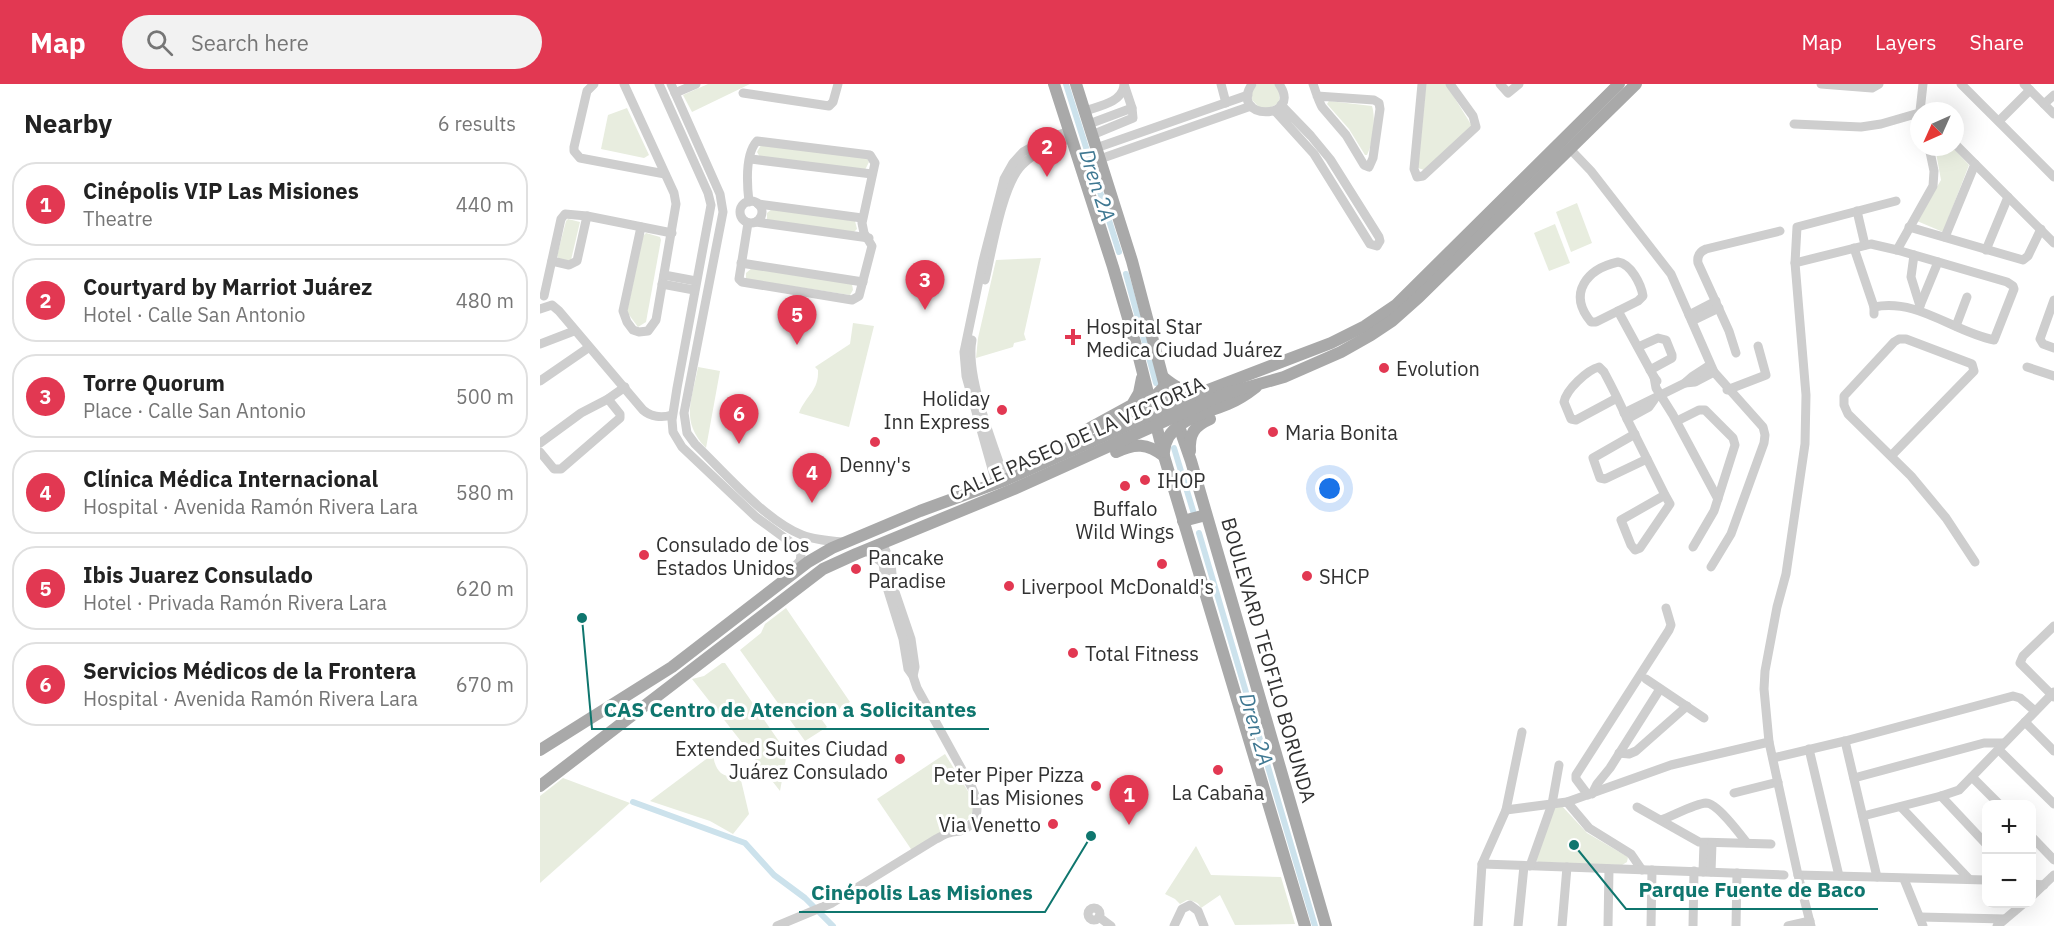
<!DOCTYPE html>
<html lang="en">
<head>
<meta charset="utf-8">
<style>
	:root { --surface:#fff; --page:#f2f2f2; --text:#222; --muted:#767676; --line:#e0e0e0; --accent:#e23852 }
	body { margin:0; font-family:"IBM Plex Sans",sans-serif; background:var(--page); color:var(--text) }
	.controls { position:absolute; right:18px; bottom:18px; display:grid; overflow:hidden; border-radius:12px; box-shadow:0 6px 24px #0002 }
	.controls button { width:54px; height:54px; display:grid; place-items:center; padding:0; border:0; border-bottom:2px solid var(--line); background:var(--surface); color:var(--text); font:30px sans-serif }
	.compass { position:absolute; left:1370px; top:18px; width:54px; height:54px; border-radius:50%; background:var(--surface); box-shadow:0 6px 24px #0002; rotate:225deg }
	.you { position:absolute; left:790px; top:405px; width:21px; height:21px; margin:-15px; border:4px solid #fff; border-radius:50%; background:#1a73e8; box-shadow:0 0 0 9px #1a73e833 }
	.badge { display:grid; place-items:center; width:39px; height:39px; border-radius:50%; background:var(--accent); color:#fff; font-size:20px; font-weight:700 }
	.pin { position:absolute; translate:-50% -50px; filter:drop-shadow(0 2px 3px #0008) }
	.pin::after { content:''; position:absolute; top:32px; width:21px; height:18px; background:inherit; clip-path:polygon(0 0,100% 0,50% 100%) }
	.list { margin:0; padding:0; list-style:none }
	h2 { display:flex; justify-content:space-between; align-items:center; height:78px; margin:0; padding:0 24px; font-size:26px }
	h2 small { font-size:20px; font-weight:400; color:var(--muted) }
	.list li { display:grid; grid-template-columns:39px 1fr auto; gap:18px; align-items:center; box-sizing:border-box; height:84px; margin:0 12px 12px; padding:0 12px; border:2px solid var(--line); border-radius:24px }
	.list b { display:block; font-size:22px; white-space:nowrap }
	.list p { margin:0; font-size:20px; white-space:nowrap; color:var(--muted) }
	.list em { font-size:20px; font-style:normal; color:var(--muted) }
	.icon { flex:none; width:33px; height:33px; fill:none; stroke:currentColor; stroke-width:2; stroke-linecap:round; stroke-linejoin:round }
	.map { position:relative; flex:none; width:1514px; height:842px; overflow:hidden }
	header { display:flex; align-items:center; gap:36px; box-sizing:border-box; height:84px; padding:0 30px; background:var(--accent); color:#fff }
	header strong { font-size:28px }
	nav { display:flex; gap:33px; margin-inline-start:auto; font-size:21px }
	.search { width:420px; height:54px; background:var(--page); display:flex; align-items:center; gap:15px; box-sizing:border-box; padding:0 21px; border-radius:33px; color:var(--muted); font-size:22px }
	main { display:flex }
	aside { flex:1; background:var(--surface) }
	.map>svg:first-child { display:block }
	.green { fill:#e8eddf }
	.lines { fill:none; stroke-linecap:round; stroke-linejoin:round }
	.canal { stroke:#cce2ec; stroke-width:6 }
	.minor { stroke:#cecece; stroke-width:9 }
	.major { stroke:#a9a9a9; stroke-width:12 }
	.poi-dot { fill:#e23852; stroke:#fff; stroke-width:2 }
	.labels { text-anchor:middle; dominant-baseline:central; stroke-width:6; stroke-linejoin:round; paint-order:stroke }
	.poi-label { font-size:20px; fill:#313131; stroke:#fff; text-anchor:start }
	.street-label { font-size:20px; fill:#313131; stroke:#fff }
	.water-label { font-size:21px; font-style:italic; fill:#3f7892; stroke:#fff }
	.leader { fill:none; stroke:#0f766e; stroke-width:2 }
	.callout-dot { fill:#0f766e; stroke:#fff; stroke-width:2 }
	.callout-label { font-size:21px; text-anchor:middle; font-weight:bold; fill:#0f766e; stroke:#fff; stroke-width:6; stroke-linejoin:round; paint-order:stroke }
</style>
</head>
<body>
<header>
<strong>Map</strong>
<div class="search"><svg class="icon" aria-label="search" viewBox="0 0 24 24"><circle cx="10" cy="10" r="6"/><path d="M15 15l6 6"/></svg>Search here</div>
<nav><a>Map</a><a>Layers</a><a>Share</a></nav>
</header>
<main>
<aside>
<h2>Nearby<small>6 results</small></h2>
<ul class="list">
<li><span class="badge">1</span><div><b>Cinépolis VIP Las Misiones</b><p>Theatre</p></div><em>440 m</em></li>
<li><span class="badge">2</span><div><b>Courtyard by Marriot Juárez</b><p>Hotel · Calle San Antonio</p></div><em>480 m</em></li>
<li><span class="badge">3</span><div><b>Torre Quorum</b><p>Place · Calle San Antonio</p></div><em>500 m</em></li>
<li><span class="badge">4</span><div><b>Clínica Médica Internacional</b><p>Hospital · Avenida Ramón Rivera Lara</p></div><em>580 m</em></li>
<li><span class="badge">5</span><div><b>Ibis Juarez Consulado</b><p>Hotel · Privada Ramón Rivera Lara</p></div><em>620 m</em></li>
<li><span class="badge">6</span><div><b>Servicios Médicos de la Frontera</b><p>Hospital · Avenida Ramón Rivera Lara</p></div><em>670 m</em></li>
</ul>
</aside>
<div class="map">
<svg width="1514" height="842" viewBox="0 0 1514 842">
	<rect width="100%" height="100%" fill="#fff"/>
	<!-- green -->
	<g class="green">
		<path d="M168,0H210L152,28L143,11Z"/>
		<path d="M717,0H735L740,5L739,19L723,27L712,16V6Z"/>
		<path d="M886,0H906L932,42L884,86L878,84Z"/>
		<path d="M789,17L832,22C836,34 833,60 827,71H825L809,45L787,20Z"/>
		<path d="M87,24L109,71L104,74L61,65L68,31Z"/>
		<path d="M221,61L327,74L329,78L325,86L220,73L217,68Z"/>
		<path d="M1395,63H1412L1429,81L1403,148L1377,137L1401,96Z"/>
		<path d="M1037,119L1052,159L1031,168L1016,128Z"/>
		<path d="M232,125L315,137L317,145L313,149L227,136V129Z"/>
		<path d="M28,135L40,138L31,176L28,178L20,176L17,172L26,137Z"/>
		<path d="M1015,140L1030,179L1009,187L994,149Z"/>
		<path d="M106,149L120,153L121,156L106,238L98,243L87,228L103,152Z"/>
		<path d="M501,174L484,250L486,256L474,259L473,263L436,274L438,254L456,176Z"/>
		<path d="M212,184L312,200L313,206L310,211L206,195V189Z"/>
		<path d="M313,239L334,242L309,343L259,329C266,311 279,307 278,286L275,283L310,260Z"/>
		<path d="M158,283L180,287L166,364C140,337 152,316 158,283Z"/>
		<path d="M246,524L310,618L282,636L287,643L265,657L200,566L221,549L225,540Z"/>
		<path d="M182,579H185L247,669L240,707L152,595L164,592Z"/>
		<path d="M173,670C175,687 182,695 200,692L209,730L193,750L170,737L110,717Z"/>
		<path d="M405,670L434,717C438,742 392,758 373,768L337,715Z"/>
		<path d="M23,694L90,719L0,799V712Z"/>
		<path d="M1021,721L1047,749L1088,773L1087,778L1082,781L998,778L996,776L1013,725Z"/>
		<path d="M656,762L671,791L741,793L755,840L695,841L680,811L661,824C658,818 654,817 647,816L640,820L635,815L625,810Z"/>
	</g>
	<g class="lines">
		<!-- canal -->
		<g class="canal">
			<path d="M526,0L579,168"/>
			<path d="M586,190L616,299"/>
			<path d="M634,364L654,430"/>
			<path d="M659,449L775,842"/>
			<path d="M93,718L205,759L234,791L265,814L293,842"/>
		</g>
		<!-- minor -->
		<g class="minor">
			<path d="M54,0L47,7L34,63V67L40,74L125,90"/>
			<path d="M84,0L134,109L136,120L116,236L108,247L99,248L93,246L87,238L83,227L101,143"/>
			<path d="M119,0L168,109L171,121L137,304L132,336L133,348L142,363L216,433L257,463L261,471L260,477L256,481V486"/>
			<path d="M131,0L180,110L183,128L144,329L147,349L155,360C184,388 226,437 262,451C275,456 289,457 303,458"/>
			<path d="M681,0L686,19"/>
			<path d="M712,0C688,37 764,37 739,0"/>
			<path d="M773,0C776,8 778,16 782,23L806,51L824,81L829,83L833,74L840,25L839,19L834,16L777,12"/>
			<path d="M882,0L874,85L877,93L883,92L936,43L933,32L910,0"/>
			<path d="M960,0L968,9L979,0"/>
			<path d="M1281,0L1332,4L1339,0"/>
			<path d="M1421,0L1514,93"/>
			<path d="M1484,0L1514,30"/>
			<path d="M135,9L156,0"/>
			<path d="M203,9L289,22L293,18L298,0"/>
			<path d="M1504,20L1514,11"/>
			<path d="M545,27C559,22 581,19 584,2"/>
			<path d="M735,27L774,70L830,160L837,162L840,157L839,153L790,75L771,52L741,21"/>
			<path d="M1380,27L1383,0"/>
			<path d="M1459,37L1490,6"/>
			<path d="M549,40L592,24"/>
			<path d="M1254,40L1321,43L1341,40L1379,29"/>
			<path d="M552,51L593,34L592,24L584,0"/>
			<path d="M1415,60L1514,159"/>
			<path d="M556,64L708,11"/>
			<path d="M1030,65L1051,87L1131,190L1174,288L1223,343L1225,351L1224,359L1191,450L1171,483"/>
			<path d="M211,75L332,90"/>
			<path d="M560,75L711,22"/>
			<circle cx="211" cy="128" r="11"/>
			<path d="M218,120L322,134"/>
			<path d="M1317,127L1325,161"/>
			<path d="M216,138L329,154"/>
			<path d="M208,139L199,195L202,198L312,216L319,212L332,162L324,149L322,139L335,79L330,71L217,57C205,70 207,101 209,118"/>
			<path d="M1369,143L1483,176L1488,172L1501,145"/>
			<path d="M1405,153L1435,80"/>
			<path d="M1314,164L1334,223V230"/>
			<path d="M1357,166L1393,102L1394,87L1389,63"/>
			<path d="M1446,166L1468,113"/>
			<path d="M1374,171L1371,193L1380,222"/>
			<path d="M12,177L29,181L37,177L47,132"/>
			<path d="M1078,178C1091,180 1101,200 1103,212L1098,217L1056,238H1051C1027,209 1047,185 1078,178Z"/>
			<path d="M201,179L323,198"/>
			<path d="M1255,179L1331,160L1357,166L1467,198L1473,202L1474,205L1454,256C1413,248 1378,214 1334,223"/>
			<path d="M124,191L156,197"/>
			<path d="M445,196C452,167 462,101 482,81C496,67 514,61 531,54"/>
			<path d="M122,200L154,206"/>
			<path d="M4,212L21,135L25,130L47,132L132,149"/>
			<path d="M1514,216L1500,255L1503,260L1514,264"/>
			<path d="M1379,224L1398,178"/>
			<path d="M0,225L12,221L19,227L103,326C111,333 122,334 132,331"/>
			<path d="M1078,227L1114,293L1117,297"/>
			<path d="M1149,231L1176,217"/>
			<path d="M1152,237L1179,224"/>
			<path d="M1416,242L1427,213"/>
			<path d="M432,256C425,292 453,359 465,396"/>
			<path d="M0,260L34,247"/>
			<path d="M1098,263L1118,254L1126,256L1132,271V274L1110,286"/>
			<path d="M1196,269L1189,247L1158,179C1157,173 1159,168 1166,165L1240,147"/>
			<path d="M1487,283L1514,292"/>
			<path d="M1114,293L1116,304L1133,331L1178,415"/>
			<path d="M0,297L48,264"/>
			<path d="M1145,299L1155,298L1174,288"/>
			<path d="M1187,306L1226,291L1218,262"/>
			<path d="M1077,314L1036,336L1031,335L1024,318C1026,306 1047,286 1059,283L1064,288C1072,303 1080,319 1087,335L1125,411L1130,420L1100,464L1095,466L1091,461L1081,436L1125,411"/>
			<path d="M1084,329L1145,299L1153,292L1170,281"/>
			<path d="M1087,335L1109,323L1114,316"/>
			<path d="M1137,337L1159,326H1165L1193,354L1195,361L1174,427L1153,463"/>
			<path d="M1095,350L1053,374L1060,394L1065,395L1107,375"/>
			<path d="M0,359L41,329L68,315L85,303"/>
			<path d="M0,368L14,385H21L80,334V330L68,315"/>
			<path d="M1351,372L1434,287L1432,280L1366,255H1359L1354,258L1304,312V321L1308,330L1371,392L1406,434L1435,478"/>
			<path d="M456,399L426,292L424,268L443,177L464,95L473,79L483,68L501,58L529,47"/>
			<path d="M342,459L351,478L353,502L371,555L375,583L373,592"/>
			<path d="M1514,542L1483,572L1480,579L1514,613"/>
			<path d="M1106,595L1164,634"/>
			<path d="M1485,638L1514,667"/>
			<path d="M1305,657L1337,793"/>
			<path d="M1269,665L1299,792"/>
			<path d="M1459,666L1514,720"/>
			<path d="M1079,669L1089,670L1096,667L1147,622"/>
			<path d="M1233,674L1305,657L1473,612L1480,614L1495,627"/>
			<path d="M1432,693L1459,720"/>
			<path d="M1314,694L1444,659H1464"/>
			<path d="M1194,709L1238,698"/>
			<path d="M1052,710L1057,700L1070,684L1120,605"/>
			<path d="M1048,711L1036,695V691L1129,546L1131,541L1126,524"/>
			<path d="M1401,712L1446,760"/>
			<path d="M1027,718L1049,744L1091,770L1102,786"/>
			<path d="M1097,723L1159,758L1231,760"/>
			<path d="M1361,723L1429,795"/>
			<path d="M966,726L1027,718L1131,681L1229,658"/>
			<path d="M1323,732L1401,712L1419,706L1514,608"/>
			<path d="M1121,736C1133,732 1154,720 1166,719C1177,719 1200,750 1207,759"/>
			<path d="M1492,753L1514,776"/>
			<path d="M942,780L1244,791"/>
			<path d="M990,782L1012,720L1019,681"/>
			<path d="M1163,788L1164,759"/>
			<path d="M1171,788L1172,759"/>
			<path d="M1258,791L1446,796"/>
			<path d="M1364,795L1383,842"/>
			<path d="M1492,800L1504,801"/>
			<path d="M1492,812L1514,791"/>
			<circle cx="554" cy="830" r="6"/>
			<path d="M559,833L571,842"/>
			<path d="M1380,833L1465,835"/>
			<path d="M237,842L292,819L396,755C400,753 405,750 409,749C414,747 419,748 423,746C441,737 439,719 432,704L377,604L373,592L368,585L363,555L345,497L343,479L325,466"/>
			<path d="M634,842L642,825L650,821L658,827L664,842"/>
			<path d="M938,842L942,780L966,726L982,648"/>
			<path d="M978,842L984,782"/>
			<path d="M1022,842L1027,783"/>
			<path d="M1068,842L1069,785"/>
			<path d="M1111,842L1112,786"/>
			<path d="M1153,842L1154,787"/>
			<path d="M1196,842L1197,789"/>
			<path d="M1248,842L1270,837"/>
			<path d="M1271,842L1258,791L1229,658L1224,605L1225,587L1237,523L1246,490L1265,360L1266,311L1255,179L1257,143L1356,117"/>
			<path d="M1457,842L1483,820"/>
		</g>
		<!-- major -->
		<g class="major">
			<path d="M514,0L573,183L595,258L624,372L765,842"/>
			<path d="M536,0L592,177L625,302L651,377L786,842"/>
			<path d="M623,293C635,303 644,308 659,309"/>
			<path d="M565,344L604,324L625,302"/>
			<path d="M525,367L550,344L592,321L599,309L602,294"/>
			<path d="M650,367C649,350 654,342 670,335"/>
			<path d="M576,368C595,359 607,359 624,372"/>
			<path d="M624,368C626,337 664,330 688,320C698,316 707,310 716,303"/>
			<path d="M643,437L666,431"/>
			<path d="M0,666L132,583L268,478L292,464L380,427L465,396L660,309L791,259L825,242L856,221L1079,0"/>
			<path d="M0,702L283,485L316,470L474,405L687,309L744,293L801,268L831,251L852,237L879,213L1096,0"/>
		</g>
	</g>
	<!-- markers -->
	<g class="poi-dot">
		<path d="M530 244h6v6h6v6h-6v6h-6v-6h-6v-6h6z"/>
		<circle cx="844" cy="284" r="6"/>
		<circle cx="462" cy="326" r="6"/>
		<circle cx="733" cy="348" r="6"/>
		<circle cx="335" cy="358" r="6"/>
		<circle cx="605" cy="396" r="6"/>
		<circle cx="585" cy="402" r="6"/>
		<circle cx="104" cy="471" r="6"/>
		<circle cx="622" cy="480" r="6"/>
		<circle cx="316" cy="485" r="6"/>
		<circle cx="767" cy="492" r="6"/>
		<circle cx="469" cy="502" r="6"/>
		<circle cx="533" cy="569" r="6"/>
		<circle cx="360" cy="675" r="6"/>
		<circle cx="678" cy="686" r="6"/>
		<circle cx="556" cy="702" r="6"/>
		<circle cx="513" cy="740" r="6"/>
	</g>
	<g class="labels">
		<!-- poi labels -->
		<g class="poi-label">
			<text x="546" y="242">Hospital Star<tspan x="546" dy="23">Medica Ciudad Juárez</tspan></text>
			<text x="856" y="284">Evolution</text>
			<text x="450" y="314" text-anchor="end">Holiday<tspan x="450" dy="23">Inn Express</tspan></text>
			<text x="745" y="348">Maria Bonita</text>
			<text x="335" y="380" text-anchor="middle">Denny's</text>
			<text x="617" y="396">IHOP</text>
			<text x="585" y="424" text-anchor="middle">Buffalo<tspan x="585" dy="23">Wild Wings</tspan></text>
			<text x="116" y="460">Consulado de los<tspan x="116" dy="23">Estados Unidos</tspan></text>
			<text x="328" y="473">Pancake<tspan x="328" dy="23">Paradise</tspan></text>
			<text x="779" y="492">SHCP</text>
			<text x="481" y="502">Liverpool</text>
			<text x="622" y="502" text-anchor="middle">McDonald's</text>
			<text x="545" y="569">Total Fitness</text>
			<text x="348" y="664" text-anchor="end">Extended Suites Ciudad<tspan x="348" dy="23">Juárez Consulado</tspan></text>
			<text x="544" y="690" text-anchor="end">Peter Piper Pizza<tspan x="544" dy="23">Las Misiones</tspan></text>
			<text x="678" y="708" text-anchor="middle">La Cabaña</text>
			<text x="501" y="740" text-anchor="end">Via Venetto</text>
		</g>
		<!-- street labels -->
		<g class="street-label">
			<text transform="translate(537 354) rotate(-24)">CALLE PASEO DE LA VICTORIA</text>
			<text transform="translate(729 576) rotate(74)">BOULEVARD TEOFILO BORUNDA</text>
		</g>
		<!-- water labels -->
		<g class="water-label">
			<text transform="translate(558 101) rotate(72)">Dren 2A</text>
			<text transform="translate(717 645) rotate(74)">Dren 2A</text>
		</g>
	</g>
	<!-- callouts -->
	<path class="leader" d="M42 534L52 645H449M1034 761L1086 825H1338M551 752L505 828H259"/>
	<g class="callout-dot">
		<circle cx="42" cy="534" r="6"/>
		<circle cx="1034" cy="761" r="6"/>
		<circle cx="551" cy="752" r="6"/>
	</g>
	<g class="callout-label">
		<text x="250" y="633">CAS Centro de Atencion a Solicitantes</text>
		<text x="1212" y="813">Parque Fuente de Baco</text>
		<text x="382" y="816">Cinépolis Las Misiones</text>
	</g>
</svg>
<div class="controls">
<button>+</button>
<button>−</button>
</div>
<svg class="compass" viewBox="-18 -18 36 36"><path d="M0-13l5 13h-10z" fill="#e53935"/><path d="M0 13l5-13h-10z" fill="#767676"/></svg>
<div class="you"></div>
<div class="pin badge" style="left:589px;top:741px">1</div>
<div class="pin badge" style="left:507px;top:93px">2</div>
<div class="pin badge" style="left:385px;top:226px">3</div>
<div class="pin badge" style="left:272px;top:419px">4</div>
<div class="pin badge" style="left:257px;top:261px">5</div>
<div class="pin badge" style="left:199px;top:360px">6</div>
</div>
</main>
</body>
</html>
